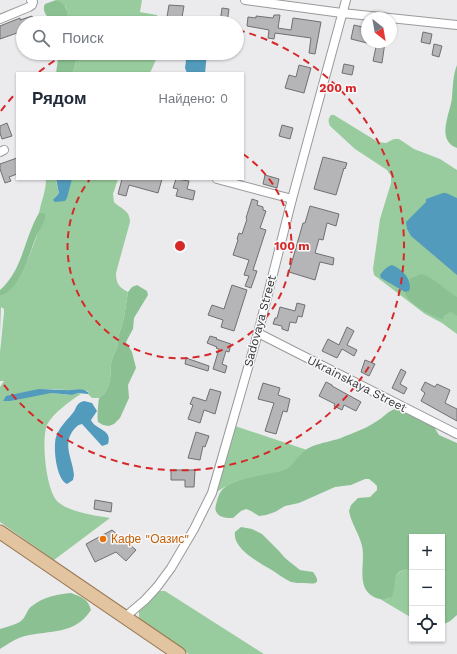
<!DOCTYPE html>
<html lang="ru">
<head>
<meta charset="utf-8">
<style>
	:root { --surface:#fff; --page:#f2f2f3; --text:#1f2937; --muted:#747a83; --line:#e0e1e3 }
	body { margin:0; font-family:"Work Sans",sans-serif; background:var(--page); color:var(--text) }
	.controls { position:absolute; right:12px; bottom:12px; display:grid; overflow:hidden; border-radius:0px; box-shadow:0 1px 3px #0004 }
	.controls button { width:36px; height:36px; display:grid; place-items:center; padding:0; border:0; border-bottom:1px solid var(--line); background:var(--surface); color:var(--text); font:20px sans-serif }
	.compass { position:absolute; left:361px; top:12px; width:36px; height:36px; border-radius:50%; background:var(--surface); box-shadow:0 1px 3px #0004; rotate:149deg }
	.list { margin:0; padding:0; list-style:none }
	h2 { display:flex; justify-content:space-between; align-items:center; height:52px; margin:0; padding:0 16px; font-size:17px }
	h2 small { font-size:13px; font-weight:400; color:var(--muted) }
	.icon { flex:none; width:22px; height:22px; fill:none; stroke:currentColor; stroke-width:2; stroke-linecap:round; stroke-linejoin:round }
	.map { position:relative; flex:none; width:457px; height:654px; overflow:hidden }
	.search { position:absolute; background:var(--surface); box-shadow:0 1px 3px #0004; left:16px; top:16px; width:228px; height:44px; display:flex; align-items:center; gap:10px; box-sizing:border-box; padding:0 14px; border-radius:22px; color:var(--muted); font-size:15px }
	.panel { position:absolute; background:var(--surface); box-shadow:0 1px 3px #0004; left:16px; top:72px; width:228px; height:108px; border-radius:0px }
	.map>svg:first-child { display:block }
	.green { fill:#98cc9e }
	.forest { fill:#8bc192 }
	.water { fill:#539bbc }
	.building { fill:#b5b5b7; stroke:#707072 }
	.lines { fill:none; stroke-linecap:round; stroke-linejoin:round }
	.street-casing { stroke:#999a9c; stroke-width:10 }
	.primary-casing { stroke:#9a7a52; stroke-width:15 }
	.street { stroke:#fff; stroke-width:8 }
	.primary { stroke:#e2c4a0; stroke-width:13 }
	.ring { fill:none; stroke:#d62828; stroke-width:2; stroke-dasharray:7 5 }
	.food-dot { fill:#e8710a; stroke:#f9f9fb; stroke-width:1.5 }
	.labels { text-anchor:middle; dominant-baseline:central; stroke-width:3; stroke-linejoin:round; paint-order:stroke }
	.street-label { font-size:12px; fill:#383839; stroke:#f9f9fb }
	.food-label { font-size:12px; fill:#c56008; stroke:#f9f9fb; text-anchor:start }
	.centre { fill:#d62828; stroke:#f9f9fb; stroke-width:2 }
	.ring-label { font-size:12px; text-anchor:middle; font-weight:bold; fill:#d62828; stroke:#f9f9fb; stroke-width:3; stroke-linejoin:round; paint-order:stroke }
</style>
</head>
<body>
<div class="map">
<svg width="457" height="654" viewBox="0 0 457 654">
	<rect width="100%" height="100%" fill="#ebebee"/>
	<!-- green -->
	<g class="green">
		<path d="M56,0H142L140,12L157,15V23H69L66,7Z"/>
		<path d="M77,53H159L150,73H73L77,57Z"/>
		<path d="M331,115H334L378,142L386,143L394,139H399L414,149L440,159L457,170V334L442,323L425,314L374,275L373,269L380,219L391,183V176L387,170L355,149L330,126C328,121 328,119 331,115Z"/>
		<path d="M46,179H56V181L59,193L54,198L69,187L72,179H118L113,194L114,202C121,209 130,210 130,222L116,273C116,284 119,287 128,292L124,318L119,334L117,348L113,356L111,364L110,380L108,387L104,394L99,398H92L88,394L89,393L88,391C79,389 75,390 66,390C62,390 58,389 54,389C35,389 22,393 6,401H11L44,393H51L71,395L78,393L81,394C70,401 53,413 47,425C41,439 46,492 58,502C69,512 97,516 110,518L54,560L0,522V387L4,381H0V352L4,313V309L1,307L0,334V296C21,289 39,233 43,213H39C41,201 46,192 46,179Z"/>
		<path d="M235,426L307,450C299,454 296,463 287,468C272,476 253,476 236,481C228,484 222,489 215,493Z"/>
		<path d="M407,569H412V618L380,599H388L393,594C394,580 393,573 407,569Z"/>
		<path d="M158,591H165L264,654H189L146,625L139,618V610Z"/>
	</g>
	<!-- forest -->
	<g class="forest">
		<path d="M56,0C68,5 67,11 69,23H52C48,17 41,11 45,4Z"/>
		<path d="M59,53H77V57L73,73H56Z"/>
		<path d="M457,65V148C435,140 451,112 452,97C453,86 453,75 457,65Z"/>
		<path d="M39,213H43L45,214C46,223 39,229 36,237C29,255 20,290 0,296V290C23,270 24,238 39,213Z"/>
		<path d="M421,274C434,277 445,290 457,297V316L451,312L443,316L444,319C434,319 405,301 405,292L409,291L410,284L409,279Z"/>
		<path d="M137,285L147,291L148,295L134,318L133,329L126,342L132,352L136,368L128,385L129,398L120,418L114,424L109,426L103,425L98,422C97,418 98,404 99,398L104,394L108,387L110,380L111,364L113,356L117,348L119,334L124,318L128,292L132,287Z"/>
		<path d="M395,409H399L430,424L434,427L439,435L457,443V615C452,619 450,623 442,624V537H412V569C389,569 398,583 392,597C386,600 380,600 374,597C355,588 366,562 362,546C359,533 351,523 349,511L351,505L358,498L370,497L377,490V486L374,483L369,479H365L351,485L335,487L299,503L285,506L275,512L266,515L259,516L251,511L246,509L241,511L233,518C228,518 220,518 217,513C214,509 216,505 217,501C218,497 220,491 224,488C237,475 270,477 287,468C294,464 296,458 302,453C310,444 330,442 341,438C353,433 367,428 377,421C384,417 388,411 395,409Z"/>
		<path d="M241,527L252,529L262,534L279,551L285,558L300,570L313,572C323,585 313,584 304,583C299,583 296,583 291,582C284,579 277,573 270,569C258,562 232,548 235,532Z"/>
		<path d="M71,593C82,597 88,599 91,610C75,635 50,630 25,636C16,638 8,644 0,649V629C6,627 15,625 21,621C26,617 27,609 32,606C43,597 58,594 71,593Z"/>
	</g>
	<!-- water -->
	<g class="water">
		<path d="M187,53H207L205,73H187L185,68Z"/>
		<path d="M56,179H72L67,198L65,201L55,202L53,200L59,193Z"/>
		<path d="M443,193H446L457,198V275L411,236L407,229L406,222L426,202V199Z"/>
		<path d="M392,265C402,269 410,277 410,288L409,291L405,292L381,278L380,275C383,271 386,267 392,265Z"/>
		<path d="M39,389C47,389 56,390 65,390C73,391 82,386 89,393L88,394L78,393L72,395L51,393L11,401H3L6,396L10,395Z"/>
		<path d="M84,401L92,403L97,411L91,420C95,430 113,429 108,444L102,446L82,424C77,425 75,428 72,432C63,446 73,460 74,475L73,480L67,484C56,479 53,447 56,437C59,428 66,421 72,414C77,409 75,403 84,401Z"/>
	</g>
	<!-- building -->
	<g class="building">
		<path d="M169,5L184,6L182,17H176V23H166Z"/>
		<path d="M222,8L229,9L227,23H220Z"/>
		<path d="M274,15H280L278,28L291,30L293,18L321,22L315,54L309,53L311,38L275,33L274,39L268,38L269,30L247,26L248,17L256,18V16L273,18Z"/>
		<path d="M32,16L35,23H23V47L17,33L0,39V26L20,18V20Z"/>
		<path d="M354,25L367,28V43L351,39Z"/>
		<path d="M423,32L432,34L430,44L421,42Z"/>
		<path d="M377,42H385L382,63L373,61Z"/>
		<path d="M434,44L442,46L439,57L432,55Z"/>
		<path d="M344,64L354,66L352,75L342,73Z"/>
		<path d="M299,65L311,68L304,93L285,88L289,75L296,77Z"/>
		<path d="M7,123L12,136L2,139L0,133V126Z"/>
		<path d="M282,125L293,128L290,139L279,136Z"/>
		<path d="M323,157L347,163L345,169L344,168L336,195L314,189Z"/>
		<path d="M17,158V174L9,177L11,181L5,183L0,169V164Z"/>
		<path d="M265,175L279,179L277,188L263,184Z"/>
		<path d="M122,179H162L158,193L129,185L126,196L118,194Z"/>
		<path d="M176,179L189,181L187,189L195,191L193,200L176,196L178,189L173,188Z"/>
		<path d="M252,199L258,201L257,205L263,207V210L266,211L260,228L266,230L253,270L257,271L251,288L245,286L249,276L244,275L249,260L233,255L238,240L237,239L239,233L242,234L247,219L246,218Z"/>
		<path d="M310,206L339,214L336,226L327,223L323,240L319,239L315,253L334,258L333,265L320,262L315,280L289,272L303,223H305Z"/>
		<path d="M232,285L247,290L234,331L221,327L223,320L208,315L212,305L224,309Z"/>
		<path d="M297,303L305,305L302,317L298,316L296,323L290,322L288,331L282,329V326L273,324L275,318H277L280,307L295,311Z"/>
		<path d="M347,327L354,331L347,345L357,350L354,356L342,349L337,358L322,351L328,339L339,345Z"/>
		<path d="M210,336L217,338L216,339L231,344L229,352L226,351L222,364L227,366L225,373L213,369L219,349L216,348L217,347L207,343Z"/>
		<path d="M186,358L209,366L208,371L185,364Z"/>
		<path d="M365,360L375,364L369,376L361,372Z"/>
		<path d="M401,369L406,372L400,384L407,388L404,394L392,388Z"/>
		<path d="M326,382L332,385V386L361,402L356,411L344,405L342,410L334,406L335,404L319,396Z"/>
		<path d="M425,382L435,387L437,384L450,390L445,403L457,409V421L421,401L425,393L421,390Z"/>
		<path d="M263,383L280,388L278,395L290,399L287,412L283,411L276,434L265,431L274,403L258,399Z"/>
		<path d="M210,389L221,392L215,414L204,410L200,423L188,419L193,405L190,404L193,397L206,401Z"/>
		<path d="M196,432L209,436L205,447L203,446L200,460L188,458Z"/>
		<path d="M171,470H195L194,487H185V480H171Z"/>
		<path d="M95,500L112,503L111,512L94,509Z"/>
		<path d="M112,530L136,550L126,561L116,552L95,562L86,544Z"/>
	</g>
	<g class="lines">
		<defs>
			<g id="street">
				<path d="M245,0L342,13L457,25"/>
				<path d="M0,19L29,7L32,5L33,2L31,0"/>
				<path d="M0,152L4,150"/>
				<path d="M217,179L292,199"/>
				<path d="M258,333L457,434"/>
				<path d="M125,617L145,600L157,587L171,568L194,529L212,493L258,333L292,199L346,0"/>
			</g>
			<path id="primary" d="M0,532L179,654"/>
		</defs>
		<!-- street casing -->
		<use href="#street" class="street-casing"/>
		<!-- primary casing -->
		<use href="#primary" class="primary-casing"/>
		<!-- street -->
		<use href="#street" class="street"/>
		<!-- primary -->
		<use href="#primary" class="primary"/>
	</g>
	<!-- distance rings -->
	<g class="ring">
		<path d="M243 154A112 112 0 1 1 90 179"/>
		<path d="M1 111A224 224 0 0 1 16 93M39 72A224 224 0 0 1 65 54M160 23A224 224 0 0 1 200 23M238 30A224 224 0 1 1 1 381"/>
	</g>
	<!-- markers -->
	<circle class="food-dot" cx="103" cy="539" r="4"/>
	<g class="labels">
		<!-- street labels -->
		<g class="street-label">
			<text transform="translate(260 321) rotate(-75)">Sadovaya Street</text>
			<text transform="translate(357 384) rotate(27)">Ukrainskaya Street</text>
		</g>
		<!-- food labels -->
		<g class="food-label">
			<text x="111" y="539">Кафе "Оазис"</text>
		</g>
	</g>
	<circle cx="180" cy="246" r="6" class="centre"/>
	<g class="ring-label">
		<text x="338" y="92">200 m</text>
		<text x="292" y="250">100 m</text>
	</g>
</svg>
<div class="controls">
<button>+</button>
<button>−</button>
<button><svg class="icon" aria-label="locate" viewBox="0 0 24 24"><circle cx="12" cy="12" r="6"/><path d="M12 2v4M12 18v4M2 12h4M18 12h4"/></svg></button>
</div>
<svg class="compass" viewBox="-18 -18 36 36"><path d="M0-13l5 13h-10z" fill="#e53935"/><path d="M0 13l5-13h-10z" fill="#747a83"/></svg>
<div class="search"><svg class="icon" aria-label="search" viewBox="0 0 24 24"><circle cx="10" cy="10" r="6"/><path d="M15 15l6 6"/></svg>Поиск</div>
<section class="panel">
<h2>Рядом<small>Найдено: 0</small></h2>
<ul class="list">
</ul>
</section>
</div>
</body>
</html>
